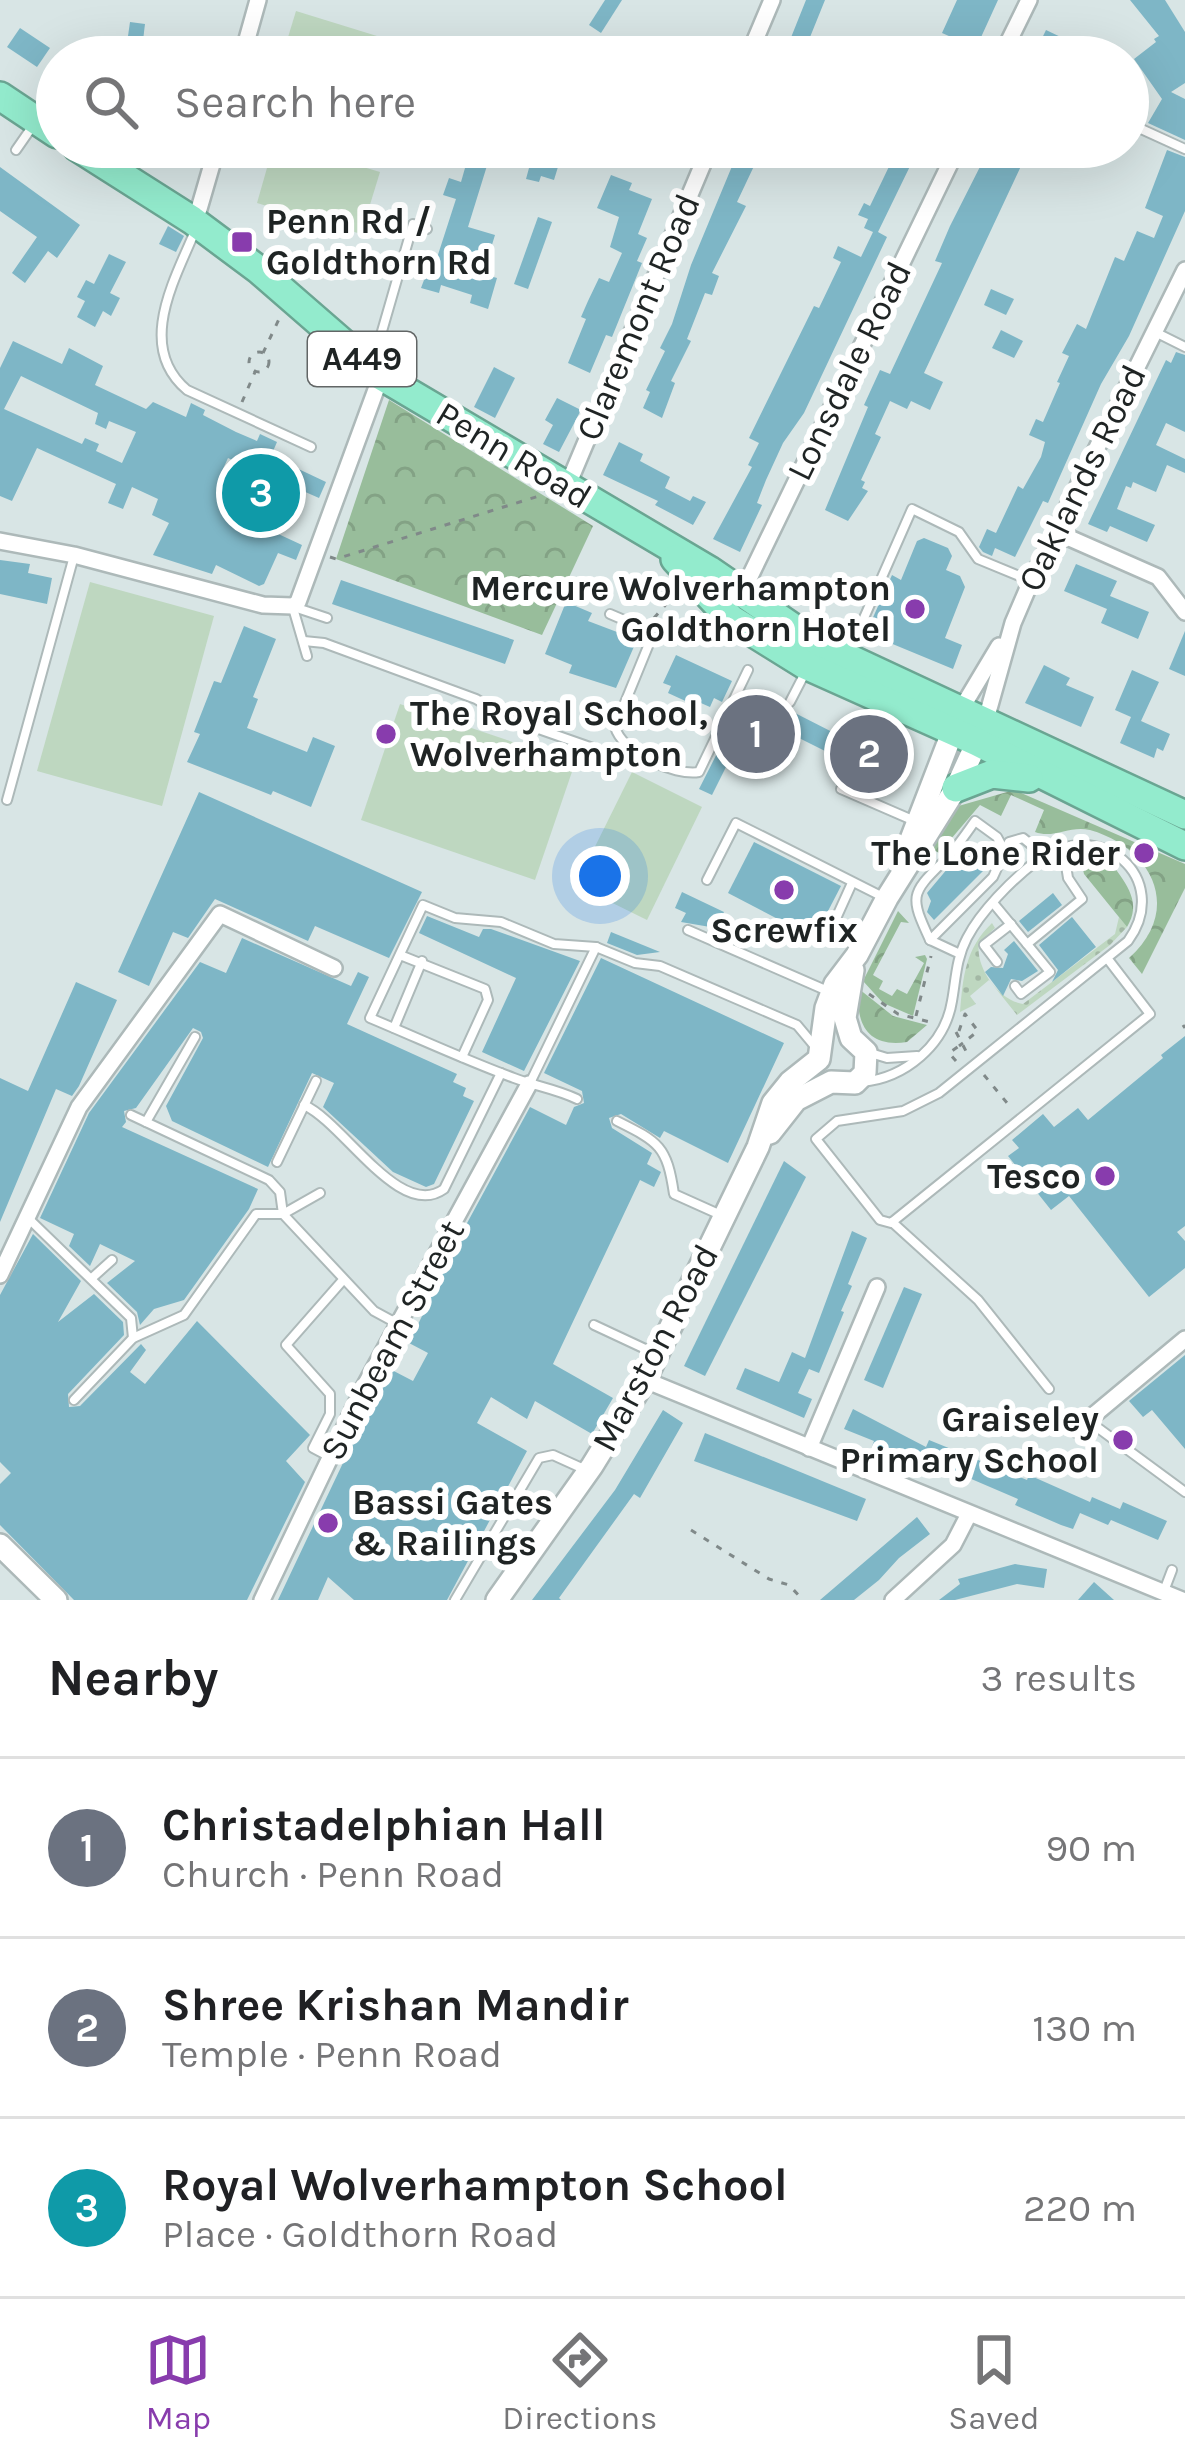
<!DOCTYPE html>
<html lang="en">
<head>
<meta charset="utf-8">
<style>
	:root { --surface:#fff; --page:#f2f2f2; --text:#202124; --muted:#757577; --line:#e0e0e0; --accent:#883cad }
	body { margin:0; font-family:Karla,sans-serif; background:var(--page); color:var(--text) }
	.you { position:absolute; left:600px; top:876px; width:42px; height:42px; margin:-30px; border:9px solid #fff; border-radius:50%; background:#1a73e8; box-shadow:0 0 0 18px #1a73e833 }
	.badge { display:grid; place-items:center; width:78px; height:78px; border-radius:50%; background:var(--accent); color:#fff; font-size:39px; font-weight:700 }
	.pin { position:absolute; translate:-50% -50%; border:6px solid #fff; box-shadow:0 3px 12px #0006 }
	.list { margin:0; padding:0; list-style:none }
	h2 { display:flex; justify-content:space-between; align-items:center; height:156px; margin:0; padding:0 48px; font-size:51px }
	h2 small { font-size:39px; font-weight:400; color:var(--muted) }
	.list li { display:grid; grid-template-columns:78px 1fr auto; gap:36px; align-items:center; box-sizing:border-box; height:180px; padding:0 48px; border-top:3px solid var(--line) }
	.list b { display:block; font-size:45px; white-space:nowrap }
	.list p { margin:0; font-size:39px; white-space:nowrap; color:var(--muted) }
	.list em { font-size:39px; font-style:normal; color:var(--muted) }
	.icon { flex:none; width:66px; height:66px; fill:none; stroke:currentColor; stroke-width:2; stroke-linecap:round; stroke-linejoin:round }
	.map { position:relative; flex:none; width:1185px; height:1600px; overflow:hidden }
	.search { position:absolute; background:var(--surface); box-shadow:0 12px 48px #0002; left:36px; right:36px; top:36px; height:132px; display:flex; align-items:center; gap:30px; box-sizing:border-box; padding:0 42px; border-radius:66px; color:var(--muted); font-size:45px }
	.sheet { height:696px; background:var(--surface) }
	nav { display:flex; justify-content:space-around; align-items:center; box-sizing:border-box; height:168px; border-top:3px solid var(--line); background:var(--surface); font-size:33px; color:var(--muted) }
	nav a { display:grid; justify-items:center; gap:6px }
	nav .on { color:var(--accent) }
	.map>svg:first-child { display:block }
	.grass { fill:url(#grass-dots) }
	.forest { fill:url(#forest-crowns) }
	.pitch { fill:#bed7c0 }
	.building { fill:#7eb6c6; fill-rule:evenodd }
	.lines { fill:none; stroke-linecap:round; stroke-linejoin:round }
	.lane-casing { stroke:#adb9b9; stroke-width:12 }
	.street-casing { stroke:#adb9b9; stroke-width:20 }
	.secondary-casing { stroke:#adb9b9; stroke-width:26 }
	.highway-casing { stroke:#6aa592; stroke-width:32 }
	.path { stroke:#808989; stroke-width:3; stroke-dasharray:6 9; stroke-linecap:butt }
	.lane { stroke:#fff; stroke-width:8 }
	.street { stroke:#fff; stroke-width:15 }
	.secondary { stroke:#fff; stroke-width:21 }
	.highway { stroke:#93ebcd; stroke-width:27 }
	.path-bridge { stroke:#808989; stroke-width:3; stroke-dasharray:6 9; stroke-linecap:butt }
	.poi-dot { fill:#883cad; stroke:#fff; stroke-width:4.5 }
	.labels { text-anchor:middle; dominant-baseline:central; stroke-width:12; stroke-linejoin:round; paint-order:stroke }
	.shield { fill:#fff; stroke:#626666; stroke-width:3 }
	.shield-label { font-size:33px; font-weight:bold; fill:#1f2424 }
	.poi-label { font-size:36px; font-weight:bold; fill:#1f2424; stroke:#fff; text-anchor:end }
	.street-label { font-size:36px; fill:#1f2424; stroke:#fff }
</style>
</head>
<body>
<div class="map">
<svg width="1185" height="1600" viewBox="0 0 1185 1600">
	<defs>
		<pattern id="grass-dots" width="8" height="8" patternUnits="userSpaceOnUse" patternTransform="scale(3)"><rect width="8" height="8" fill="#bed7c0"/><path d="M2 2h.1M6 6h.1" fill="none" stroke="#a3b8a5" stroke-width="1.8" stroke-linecap="round"/></pattern>
		<pattern id="forest-crowns" width="20" height="18" patternUnits="userSpaceOnUse" patternTransform="scale(3)"><rect width="20" height="18" fill="#98bd9b"/><path d="M2 6a3 3 0 1 1 6 0M12 15a3 3 0 1 1 6 0" fill="none" stroke="#83a285"/></pattern>
	</defs>
	<rect width="100%" height="100%" fill="#d8e5e5"/>
	<!-- grass -->
	<path class="grass" d="M1119,917L1127,927L1110,945L1017,1015L989,980L970,996L976,1004L960,1012C963,977 965,949 992,923L995,928L979,943C975,967 998,1000 1023,1004L1115,934Z"/>
	<!-- forest -->
	<g class="forest">
		<path d="M389,400L593,526L542,635L336,559Z"/>
		<path d="M1014,790L1185,864V888L1142,974L1129,958C1183,910 1153,848 1090,830C1070,825 1054,839 1035,832L1044,810L1011,795L1001,816L980,805L939,853L932,849L955,807Z"/>
		<path d="M1085,856L1112,864C1127,885 1142,903 1127,927L1084,874L1081,861Z"/>
		<path d="M898,911L909,923L901,922L873,975L883,981L879,989L892,996L897,989L907,994L924,963L915,957L925,955L927,959L913,1016L883,1003L863,981Z"/>
		<path d="M859,989L893,1016L927,1025L907,1042C868,1048 855,1024 859,989Z"/>
	</g>
	<!-- pitch -->
	<g class="pitch">
		<path d="M296,11L432,53L431,57H282Z"/>
		<path d="M273,147H296L380,172L361,234L257,203Z"/>
		<path d="M90,582L214,616L162,806L37,771Z"/>
		<path d="M400,704L575,763L535,880L361,820Z"/>
		<path d="M632,772L702,807L647,920L576,885Z"/>
	</g>
	<!-- building -->
	<g class="building">
		<path d="M605,0H622L601,33L589,25Z"/>
		<path d="M806,0H825L802,57H788L793,47L788,45Z"/>
		<path d="M957,0H998L972,57H951L958,40L942,33Z"/>
		<path d="M1130,0H1165L1185,32V83L1171,92L1185,99V140L1148,123L1162,99L1134,59L1156,42L1154,39L1159,36Z"/>
		<path d="M130,22L145,24L141,57H125Z"/>
		<path d="M20,28L50,48L37,67L7,47Z"/>
		<path d="M1046,30L1067,40L1059,57H1033Z"/>
		<path d="M471,147H531L561,157L554,180L541,176L539,182L526,179L529,168L490,156L468,227L495,235L483,274L497,278L488,309L470,303L472,295L441,285L439,293L421,288L424,280L419,278L424,260L435,264L456,199L443,195L449,178L461,182Z"/>
		<path d="M740,147H763L737,202L746,206L712,273L719,276L712,295L705,293L687,339L691,341L671,381L675,383L662,418L643,408L650,392L646,390L665,351L660,348L672,324L691,265Z"/>
		<path d="M890,147H928L922,161L914,158L878,232L887,237L804,413L783,443L766,480L757,503L762,505L740,552L713,539L752,467L748,465L759,443L749,438L814,306L819,308L841,262L833,258L838,246L861,257L873,232L864,228L868,219L858,215L864,203L870,206L897,150Z"/>
		<path d="M990,147H1030L924,373L943,382L930,410L911,401L907,409L890,401L875,434L881,437L861,480L865,482L862,488L868,491L848,521L825,510L868,407L864,405L880,370L890,374L942,263L935,261L950,226Z"/>
		<path d="M1167,150L1185,157V211L1129,336L1101,384L1048,503L1043,501L1015,557L995,548L992,556L983,552L979,547L987,529L996,533L1018,486L1023,489L1041,457L1045,442L1029,435L1036,419L1043,422L1060,383L1057,382L1069,356L1062,353L1077,324L1086,329L1115,257L1124,261L1137,231L1154,238L1163,216L1145,208Z"/>
		<path d="M0,167L80,225L57,258L48,251L25,283L12,273L37,237L0,211Z"/>
		<path d="M611,175L632,183L629,190L652,199L638,234L647,238L637,261L642,263L612,337L606,335L590,373L568,363L586,319L581,317L588,301L599,278L609,282L622,253L610,247L619,217L597,208Z"/>
		<path d="M538,217L552,222L528,289L514,284Z"/>
		<path d="M168,226L184,236L176,252L159,244Z"/>
		<path d="M109,254L126,262L110,293L120,298L111,316L103,311L95,327L77,317L85,301L77,297L86,280L94,284Z"/>
		<path d="M991,289L1014,299L1006,315L984,305Z"/>
		<path d="M1001,330L1023,341L1014,358L992,348Z"/>
		<path d="M13,341L62,364L69,348L103,366L95,385L146,409L153,402L186,417L191,403L205,410L203,415L236,432L257,441L260,434L277,442L271,456L326,482L319,498L294,487L274,532L302,545L296,560L278,553L264,584L259,586L216,565L212,574L153,555L169,523L152,515L158,499L132,487L123,509L108,503L116,484L37,448L12,501L0,496V368ZM21,376L98,413L95,424L106,429L109,421L136,432L122,463L96,451L99,444L85,438L82,444L4,409ZM228,458L255,471L245,492L218,480Z"/>
		<path d="M1176,352L1185,355V432L1166,423L1156,445L1185,459V473L1167,465L1156,492L1133,482L1131,488L1126,486L1117,509L1155,525L1147,542L1110,526L1107,532L1088,524L1166,360L1171,363Z"/>
		<path d="M494,367L515,378L495,418L474,407Z"/>
		<path d="M557,398L581,410L559,452L543,444L553,425L545,420Z"/>
		<path d="M619,442L643,454L640,461L670,477L665,488L690,501L693,496L706,502L693,525L655,505L658,501L603,475Z"/>
		<path d="M924,538L948,548L952,556L946,570L960,576L965,587L945,638L962,645L953,669L866,633L892,575L901,580L917,541Z"/>
		<path d="M0,560L30,564L28,573L52,578L47,604L0,594Z"/>
		<path d="M1076,564L1117,581L1110,596L1149,612L1138,639L1101,623L1107,609L1064,591Z"/>
		<path d="M341,580L514,640L505,664L332,604Z"/>
		<path d="M566,602L592,613L588,621L617,632L619,627L639,635L616,688L569,673L572,665L545,654Z"/>
		<path d="M244,626L276,639L253,697L258,699L247,728L307,752L313,737L335,746L311,807L273,791L271,795L187,762L200,734L194,732L214,681L221,683Z"/>
		<path d="M1185,631V676L1169,669Z"/>
		<path d="M676,655L732,681L722,702L714,698L710,707L694,700L692,704L668,693L671,686L663,683Z"/>
		<path d="M1044,665L1070,678L1066,685L1094,697L1081,727L1025,703Z"/>
		<path d="M1132,670L1159,682L1141,721L1170,734L1163,751L1157,748L1154,758L1120,743L1131,717L1115,710Z"/>
		<path d="M757,703L789,720L793,712L844,738L853,719L912,746L891,787L826,760L829,753L799,738L797,743L773,732L752,776L726,767L712,795L699,789L733,722L745,728Z"/>
		<path d="M199,792L422,892L389,958L315,926L308,941L215,899L188,938L173,932L149,986L118,972Z"/>
		<path d="M754,842L841,886L814,938L728,893Z"/>
		<path d="M969,843L989,865L934,920L927,912L931,901L927,893Z"/>
		<path d="M682,892L724,912L716,928L681,922L686,913L675,908Z"/>
		<path d="M1053,893L1062,905L1028,932L1019,921Z"/>
		<path d="M427,916L479,937L483,929H491L580,961L524,1071L482,1052L516,978L419,933Z"/>
		<path d="M1072,917L1096,947L1052,982L1058,970L1039,945Z"/>
		<path d="M611,932L660,952L637,955L607,943Z"/>
		<path d="M242,938L351,986L358,972L369,977L347,1024L457,1074L453,1082L466,1088L463,1096L474,1101L434,1184L426,1187L393,1172L323,1107L334,1083L312,1073L268,1167L172,1121L166,1106L203,1038L201,1032L193,1028L136,1108L124,1111L126,1122L122,1127L258,1189L249,1209L184,1300L154,1309L140,1325L137,1312L107,1283L135,1261L100,1244L90,1266L69,1246L74,1234L40,1218L89,1113L200,962L226,973Z"/>
		<path d="M1014,941L1038,971L1022,981L1011,979L1003,996L985,972L991,967L1003,968L1008,954L1004,950Z"/>
		<path d="M601,958L784,1043L728,1163L664,1131L660,1138L621,1114L609,1118L612,1128L652,1153L647,1164L661,1172L654,1187L640,1180L553,1364L613,1398L592,1434L535,1401L527,1419L491,1397L477,1423L527,1451L447,1600H354L328,1577L318,1600H278L388,1368L413,1381L428,1353L409,1343L466,1225L530,1107L566,1125L574,1107L584,1103L582,1091L544,1073Z"/>
		<path d="M76,982L117,1000L79,1086L72,1096L56,1089L0,1222V1078L28,1091Z"/>
		<path d="M1185,1036V1226L1177,1232L1185,1241V1268L1149,1297L1069,1196L1051,1210L1008,1156L1019,1148L1012,1140L1043,1114L1054,1127L1078,1108L1088,1120L1163,1058L1161,1055Z"/>
		<path d="M784,1161L806,1177L705,1376L684,1366Z"/>
		<path d="M852,1231L867,1238L848,1284L852,1286L841,1311L844,1312L819,1373L809,1369L798,1393L812,1399L804,1418L736,1389L745,1368L779,1382L792,1352L805,1358Z"/>
		<path d="M33,1234L81,1281L58,1322L94,1294L123,1322L124,1335L68,1394L69,1407L80,1406L141,1344L146,1350L130,1372L145,1384L197,1321L310,1435L286,1461L305,1482L247,1600H74L0,1525V1484L11,1473L0,1462V1295Z"/>
		<path d="M904,1287L922,1294L883,1388L864,1380Z"/>
		<path d="M1185,1355V1449L1152,1410L1143,1417L1129,1401Z"/>
		<path d="M853,1409L926,1447L929,1440L1027,1480L1029,1475L1090,1502L1092,1497L1120,1509L1123,1502L1167,1521L1158,1540L1111,1520L1108,1525L1080,1513L1073,1529L1061,1525L1015,1505L1018,1499L962,1475L917,1456L914,1463L872,1446L874,1441L844,1429Z"/>
		<path d="M663,1410L683,1423L640,1498L634,1494L559,1598L561,1600H532L615,1490Z"/>
		<path d="M705,1433L866,1499L857,1521L694,1461Z"/>
		<path d="M917,1517L930,1534L899,1558L879,1580L854,1600H820Z"/>
		<path d="M1015,1564L1047,1569L1044,1588L1017,1584L955,1600H939L960,1584L958,1579Z"/>
		<path d="M1094,1582L1114,1600H1078Z"/>
	</g>
	<g class="lines">
		<defs>
			<g id="lane">
				<path d="M1128,123L1185,149"/>
				<path d="M16,150L32,127"/>
				<path d="M195,231C174,281 136,347 187,390L311,447"/>
				<path d="M1155,332L1185,347"/>
				<path d="M374,359L413,224L427,229"/>
				<path d="M294,607L327,618"/>
				<path d="M293,608L307,656"/>
				<path d="M610,614L645,629L651,639L615,727C622,753 674,776 699,772L748,670"/>
				<path d="M304,641L324,643L476,699L510,719L610,754L621,752L625,745"/>
				<path d="M849,652L912,509L959,532L978,559L1029,580"/>
				<path d="M790,702L806,671"/>
				<path d="M841,789L917,822"/>
				<path d="M7,800L74,556"/>
				<path d="M707,880L736,823L885,898"/>
				<path d="M852,883L833,925L864,938"/>
				<path d="M994,904L1027,944L1082,899L1068,878L1063,847"/>
				<path d="M688,930L830,992"/>
				<path d="M930,940C910,897 910,894 943,862C955,850 965,835 975,821L997,837L1003,848"/>
				<path d="M960,954L930,940L993,877L1009,842L1023,838L1045,856"/>
				<path d="M400,955L485,989L488,1000L462,1057"/>
				<path d="M997,962L984,945L1011,924"/>
				<path d="M1015,986L1021,994L1050,972L1027,944"/>
				<path d="M394,1028L422,961"/>
				<path d="M867,1052L887,1058L917,1056"/>
				<path d="M862,1082C905,1078 945,1045 952,1001C956,979 956,959 967,938C981,911 1011,881 1035,862C1100,813 1173,879 1128,941L939,1093L903,1111L837,1121L816,1139L880,1220L891,1223L1150,1014L1107,958"/>
				<path d="M530,1083L596,947L635,963L660,966L797,1025L817,1049"/>
				<path d="M577,1099C556,1089 535,1086 514,1078C465,1060 418,1038 370,1018L423,905L455,918L501,922L554,944L596,947"/>
				<path d="M304,1105C344,1123 400,1221 444,1189L501,1073"/>
				<path d="M617,1121C659,1142 667,1146 674,1194L723,1216"/>
				<path d="M146,1122L195,1037"/>
				<path d="M277,1162L316,1081"/>
				<path d="M320,1193L283,1214L374,1311L398,1324"/>
				<path d="M28,1218L131,1318L133,1338"/>
				<path d="M892,1222L978,1300L1049,1389"/>
				<path d="M92,1278L112,1260"/>
				<path d="M594,1325L656,1354"/>
				<path d="M74,1400L133,1338L184,1315L256,1214H283L280,1192L269,1180L131,1115"/>
				<path d="M1090,1422L1185,1492"/>
				<path d="M330,1457L313,1448L330,1414V1394L286,1345L343,1280"/>
				<path d="M1164,1591L1172,1570"/>
				<path d="M455,1600L539,1458L553,1455L586,1470"/>
			</g>
			<g id="street">
				<path d="M242,57L258,0"/>
				<path d="M748,57L772,0"/>
				<path d="M1001,57L1029,0"/>
				<path d="M192,220L199,209L217,147"/>
				<path d="M567,487L710,147"/>
				<path d="M1058,533L1158,577L1185,612"/>
				<path d="M0,541L74,555L263,605L293,606L298,602L381,376"/>
				<path d="M741,595L958,147"/>
				<path d="M960,711L999,646"/>
				<path d="M985,723L1013,623L1031,581L1185,270"/>
				<path d="M0,1275L79,1107L220,914L334,968"/>
				<path d="M645,1380L1182,1600"/>
				<path d="M1077,1429L1185,1339"/>
				<path d="M809,1448L877,1287"/>
				<path d="M262,1600L363,1389L529,1084"/>
				<path d="M893,1600L953,1545L969,1514"/>
			</g>
			<g id="secondary">
				<path d="M910,842L957,720"/>
				<path d="M770,1133L796,1100L831,1082L855,1083L865,1073L866,1052L851,1038L845,1018L853,970"/>
				<path d="M0,1545L56,1600"/>
				<path d="M497,1600L592,1466L645,1380L758,1147L773,1103L790,1082L819,1059L826,1008L835,984L857,955L887,898L956,788L983,729"/>
			</g>
			<g id="highway">
				<path d="M0,96L57,134"/>
				<path d="M77,147L192,220L259,270L381,376L709,570L814,642L1185,815"/>
				<path d="M675,559L731,619L805,665L977,742L1185,846"/>
				<path d="M956,788L992,774L1029,778"/>
			</g>
		</defs>
		<!-- lane casing -->
		<use href="#lane" class="lane-casing"/>
		<!-- street casing -->
		<use href="#street" class="street-casing"/>
		<!-- secondary casing -->
		<use href="#secondary" class="secondary-casing"/>
		<!-- highway casing -->
		<use href="#highway" class="highway-casing"/>
		<!-- path -->
		<g class="path">
			<circle cx="259" cy="362" r="10"/>
			<path d="M263,353L280,317"/>
			<path d="M242,402L255,372"/>
			<path d="M330,557L336,559L539,496"/>
			<path d="M654,618L675,594"/>
			<path d="M869,994L898,1014L930,1022"/>
			<path d="M916,1016L931,956"/>
			<path d="M1183,1025L1185,1028"/>
			<path d="M959,1031L965,1014L978,1031L963,1043"/>
			<path d="M956,1032L967,1053"/>
			<path d="M956,1061L949,1053L959,1046"/>
			<path d="M984,1075L1012,1109"/>
			<path d="M691,1530L769,1579L789,1585L803,1600"/>
		</g>
		<!-- lane -->
		<use href="#lane" class="lane"/>
		<!-- street -->
		<use href="#street" class="street"/>
		<!-- secondary -->
		<use href="#secondary" class="secondary"/>
		<!-- highway -->
		<use href="#highway" class="highway"/>
		<!-- path-bridge -->
		<path class="path-bridge" d="M959,1046L963,1043"/>
	</g>
	<!-- markers -->
	<g class="poi-dot">
		<rect x="230" y="230" width="24" height="24" rx="6"/>
		<circle cx="915" cy="609" r="12"/>
		<circle cx="386" cy="734" r="12"/>
		<circle cx="1144" cy="853" r="12"/>
		<circle cx="784" cy="890" r="12"/>
		<circle cx="1105" cy="1176" r="12"/>
		<circle cx="1123" cy="1440" r="12"/>
		<circle cx="328" cy="1523" r="12"/>
	</g>
	<g class="labels">
		<!-- shield labels -->
		<rect class="shield" x="308" y="332" width="108" height="54" rx="9"/>
		<g class="shield-label">
			<text x="362" y="359">A449</text>
		</g>
		<!-- poi labels -->
		<g class="poi-label">
			<text x="266" y="221" text-anchor="start">Penn Rd /<tspan x="266" dy="41">Goldthorn Rd</tspan></text>
			<text x="891" y="588">Mercure Wolverhampton<tspan x="891" dy="41">Goldthorn Hotel</tspan></text>
			<text x="410" y="713" text-anchor="start">The Royal School,<tspan x="410" dy="41">Wolverhampton</tspan></text>
			<text x="1120" y="853">The Lone Rider</text>
			<text x="784" y="930" text-anchor="middle">Screwfix</text>
			<text x="1081" y="1176">Tesco</text>
			<text x="1099" y="1419">Graiseley<tspan x="1099" dy="41">Primary School</tspan></text>
			<text x="352" y="1502" text-anchor="start">Bassi Gates<tspan x="352" dy="41">&amp; Railings</tspan></text>
		</g>
		<!-- street labels -->
		<g class="street-label">
			<text transform="translate(638 317) rotate(-67)">Claremont Road</text>
			<text transform="translate(849 371) rotate(-64)">Lonsdale Road</text>
			<text transform="translate(514 455) rotate(31)">Penn Road</text>
			<text transform="translate(1082 478) rotate(-64)">Oaklands Road</text>
			<text transform="translate(392 1340) rotate(-62)">Sunbeam Street</text>
			<text transform="translate(655 1348) rotate(-62)">Marston Road</text>
		</g>
	</g>
</svg>
<div class="you"></div>
<div class="pin badge" style="left:756px;top:734px;background:#6b7280">1</div>
<div class="pin badge" style="left:869px;top:754px;background:#6b7280">2</div>
<div class="pin badge" style="left:261px;top:493px;background:#0f9aa8">3</div>
<div class="search"><svg class="icon" aria-label="search" viewBox="0 0 24 24"><circle cx="10" cy="10" r="6"/><path d="M15 15l6 6"/></svg>Search here</div>
</div>
<section class="sheet">
<h2>Nearby<small>3 results</small></h2>
<ul class="list">
<li><span class="badge" style="background:#6b7280">1</span><div><b>Christadelphian Hall</b><p>Church · Penn Road</p></div><em>90 m</em></li>
<li><span class="badge" style="background:#6b7280">2</span><div><b>Shree Krishan Mandir</b><p>Temple · Penn Road</p></div><em>130 m</em></li>
<li><span class="badge" style="background:#0f9aa8">3</span><div><b>Royal Wolverhampton School</b><p>Place · Goldthorn Road</p></div><em>220 m</em></li>
</ul>
</section>
<nav>
<a class="on"><svg class="icon" aria-label="map" viewBox="0 0 24 24"><path d="M3 6l6-2 6 2 6-2v14l-6 2-6-2-6 2zM9 4v14M15 6v14"/></svg>Map</a>
<a><svg class="icon" aria-label="directions" viewBox="0 0 24 24"><path d="M12 3l9 9-9 9-9-9zM9 14v-3h6M13 9l2 2-2 2"/></svg>Directions</a>
<a><svg class="icon" aria-label="saved" viewBox="0 0 24 24"><path d="M7 4h10v16l-5-4-5 4z"/></svg>Saved</a>
</nav>
</body>
</html>
